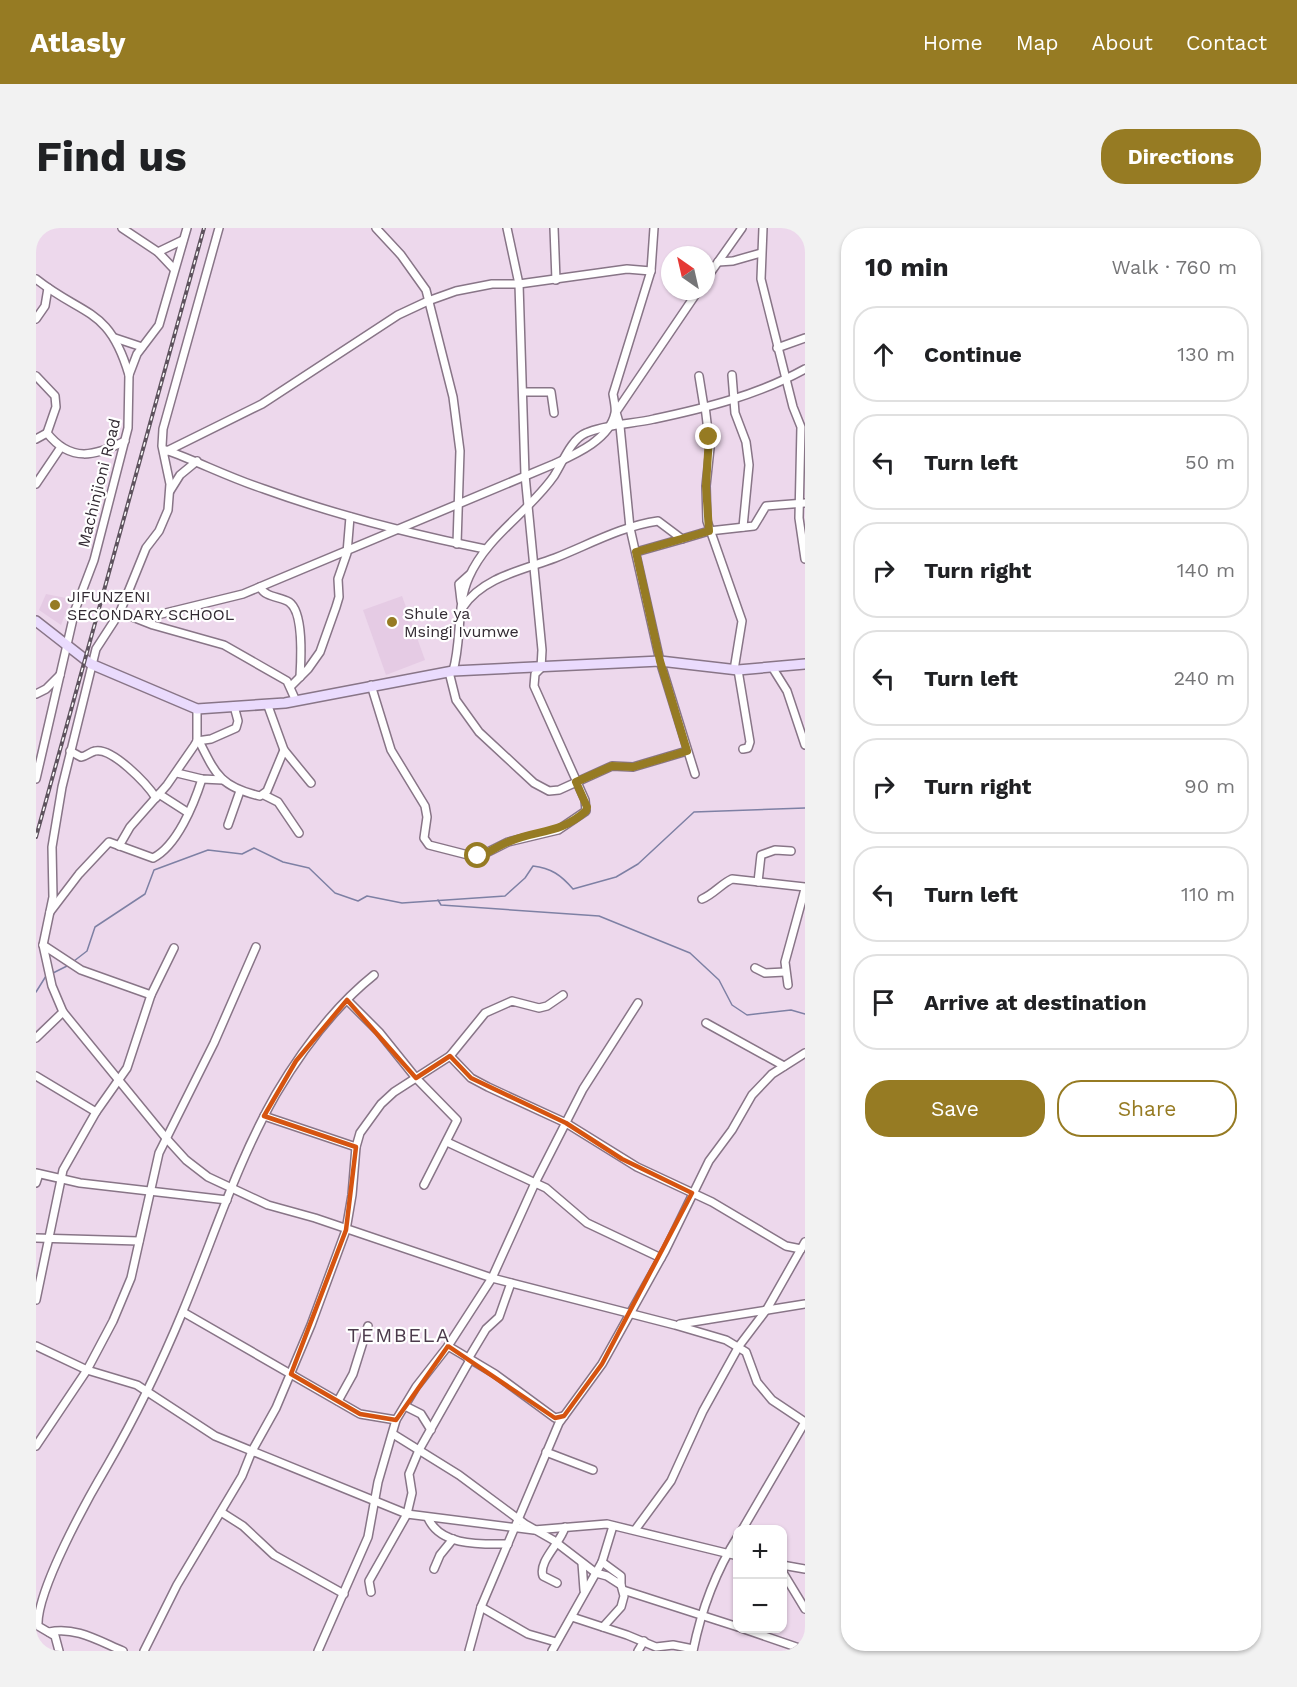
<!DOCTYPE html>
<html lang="en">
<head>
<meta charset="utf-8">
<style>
	:root { --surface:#fff; --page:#f2f2f2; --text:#202124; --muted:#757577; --line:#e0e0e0; --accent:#967b23 }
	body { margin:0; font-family:"Work Sans",sans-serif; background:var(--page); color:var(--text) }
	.controls { position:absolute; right:18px; bottom:18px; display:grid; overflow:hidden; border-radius:12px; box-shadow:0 2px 4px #0004 }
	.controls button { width:54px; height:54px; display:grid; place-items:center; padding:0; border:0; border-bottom:2px solid var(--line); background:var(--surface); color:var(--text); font:30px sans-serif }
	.compass { position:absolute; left:625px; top:18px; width:54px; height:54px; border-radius:50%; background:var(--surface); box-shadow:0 2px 4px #0004; rotate:326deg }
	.stop { position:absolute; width:18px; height:18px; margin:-14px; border:4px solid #967b23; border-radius:50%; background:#fff }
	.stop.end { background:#967b23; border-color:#fff; box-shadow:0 2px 6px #0008 }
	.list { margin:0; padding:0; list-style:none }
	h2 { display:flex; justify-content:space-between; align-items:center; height:78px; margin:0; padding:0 24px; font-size:26px }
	h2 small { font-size:20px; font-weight:400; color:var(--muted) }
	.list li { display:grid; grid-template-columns:39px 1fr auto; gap:18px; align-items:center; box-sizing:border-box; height:96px; margin:0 12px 12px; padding:0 12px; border:2px solid var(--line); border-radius:24px }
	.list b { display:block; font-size:22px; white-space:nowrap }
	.list em { font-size:20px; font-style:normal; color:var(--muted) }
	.actions { display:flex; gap:12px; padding:18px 24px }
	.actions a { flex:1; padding:14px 0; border:2px solid var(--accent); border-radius:24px; text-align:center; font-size:21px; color:var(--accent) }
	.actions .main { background:var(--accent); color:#fff }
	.icon { flex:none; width:33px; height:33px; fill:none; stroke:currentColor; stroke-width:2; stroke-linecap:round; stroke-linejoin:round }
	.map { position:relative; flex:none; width:769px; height:1423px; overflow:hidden; border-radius:24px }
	header { display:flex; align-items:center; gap:36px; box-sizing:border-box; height:84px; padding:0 30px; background:var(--accent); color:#fff }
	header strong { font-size:28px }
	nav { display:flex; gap:33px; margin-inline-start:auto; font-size:21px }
	.intro { display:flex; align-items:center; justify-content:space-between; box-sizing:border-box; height:144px; padding:0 36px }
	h1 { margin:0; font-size:42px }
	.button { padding:15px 27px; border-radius:24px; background:var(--accent); color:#fff; font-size:21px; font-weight:700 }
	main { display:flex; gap:36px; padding:0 36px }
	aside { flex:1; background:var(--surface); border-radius:24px; box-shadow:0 2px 4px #0004 }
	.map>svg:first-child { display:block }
	.built { fill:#e5cbe4 }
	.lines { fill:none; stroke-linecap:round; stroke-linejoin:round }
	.stream { stroke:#7e80a4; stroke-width:1.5 }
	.street-casing { stroke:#887587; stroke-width:10 }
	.secondary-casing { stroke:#887587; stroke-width:12 }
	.street { stroke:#fff; stroke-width:7 }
	.secondary { stroke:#eadbfd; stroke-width:9 }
	.rail-casing { stroke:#5e535e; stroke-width:4 }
	.rail { stroke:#fff; stroke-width:1.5; stroke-dasharray:4.5; stroke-linecap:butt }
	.route { stroke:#967b23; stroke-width:8 }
	.marked { fill:none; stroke:#d65410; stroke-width:4.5; stroke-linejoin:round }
	.poi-dot { fill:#967b23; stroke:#fff; stroke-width:2 }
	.labels { text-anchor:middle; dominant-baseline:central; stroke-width:4.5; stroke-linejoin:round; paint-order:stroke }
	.street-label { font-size:16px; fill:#322a32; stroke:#fff }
	.poi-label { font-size:16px; fill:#322a32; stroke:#fff; text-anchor:start }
	.quarter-label { font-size:20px; letter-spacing:1.5px; fill:#4c3b4c; stroke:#fff }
</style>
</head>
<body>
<header>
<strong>Atlasly</strong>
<nav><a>Home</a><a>Map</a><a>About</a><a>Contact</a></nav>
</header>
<div class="intro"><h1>Find us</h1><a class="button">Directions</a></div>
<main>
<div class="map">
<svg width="769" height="1423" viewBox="0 0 769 1423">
	<rect width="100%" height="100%" fill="#edd8ec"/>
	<!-- built -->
	<g class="built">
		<path d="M10,366L35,371L25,397L3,382Z"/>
		<path d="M366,368L389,432L350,447L327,382Z"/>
	</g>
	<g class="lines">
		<!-- stream -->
		<g class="stream">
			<path d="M402,672L405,677L563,688L654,725L683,752L696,777L711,787L755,782L769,786"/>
			<path d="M38,733L51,723L59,699L109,666L118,642L172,622L206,626L218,620L247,634L273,640L299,665L322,673L331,668L366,675L469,668L489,650L497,638C515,640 525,647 537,661L580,649L602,636L658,584L769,580"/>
			<path d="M17,745L31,738"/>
			<path d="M0,764L10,748"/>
		</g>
		<defs>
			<g id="street">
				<path d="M86,0L122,24L138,41"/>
				<path d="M183,0L127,201L126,218L134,256L132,282L123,303L110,320L84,384L60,421L26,559L16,619L17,669L7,717L16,758L27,784L130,910L150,932L172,949L232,977L279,990L456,1050L639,1097L690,1112L710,1124L721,1154L736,1172L769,1194"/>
				<path d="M340,0L365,27L390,62L417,169L424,223L421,316"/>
				<path d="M518,0L520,52"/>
				<path d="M727,0L725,51L757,179L765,199L763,290L769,331"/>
				<path d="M122,24L147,12"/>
				<path d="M682,34L697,33L725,25"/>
				<path d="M0,51C48,89 73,79 93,147"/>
				<path d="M670,51L706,0"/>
				<path d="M0,91L9,78L12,60"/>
				<path d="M79,110L106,119"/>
				<path d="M741,120L769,110"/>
				<path d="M696,147L699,185L710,214L713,237L707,299"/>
				<path d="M0,148L19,168L20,179L11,205C35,235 59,228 89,213"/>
				<path d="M663,148L668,179"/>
				<path d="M487,164H515L518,185"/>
				<path d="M669,178L674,220L670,258L671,293L706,393L698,442"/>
				<path d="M0,211L11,205"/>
				<path d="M130,222C163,234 194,250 228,261C300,287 374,306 449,321"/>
				<path d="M131,223L226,176L362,87L392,73L420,63L456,56H483L591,41L615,43"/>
				<path d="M0,256L25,219"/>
				<path d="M134,263L144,247L161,233"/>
				<path d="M600,324L646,311"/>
				<path d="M224,359C230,370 243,368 253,374C268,384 265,432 264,449"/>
				<path d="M425,373L423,356L433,347"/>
				<path d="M427,379C447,349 487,342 519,330C552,317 586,298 622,293L646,311L673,303L718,298L730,278L769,275"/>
				<path d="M84,384L117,397L188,417L251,453L260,473"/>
				<path d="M105,391L207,366L518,236C540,226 574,211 579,185C580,180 578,172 577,166L615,43L618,0"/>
				<path d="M736,439L751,463L769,517"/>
				<path d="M702,442L714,514L712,520L707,521"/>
				<path d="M417,443C426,412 420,378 433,349C451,308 493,284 518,248C527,234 535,211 550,205C570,196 597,196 618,191C670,180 722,167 769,141"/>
				<path d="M413,444L420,472L443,504L498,555L513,563L523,562L576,538L597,539L651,523"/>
				<path d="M335,457L355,522L389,578L391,589L388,610L393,617L436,628L446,627L472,614L522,602L550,583L549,572L498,458L499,446L505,440L506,422L489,247L483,56L471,0"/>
				<path d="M255,458L272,441L284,424L300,379L303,369L302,351L311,325L314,289"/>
				<path d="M0,466L10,461L24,447"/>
				<path d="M232,478L248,522L275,555"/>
				<path d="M161,513L175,511L200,500L202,493L198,478"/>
				<path d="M163,513C180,547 185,559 224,568L231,563L248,522"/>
				<path d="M34,523L45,529C51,528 54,524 59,523C76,519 111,556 120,570"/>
				<path d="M141,545L166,551L187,552"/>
				<path d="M659,546L624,433L594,300L584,198L580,184L662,63"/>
				<path d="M0,551L39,382L58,332L92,200L93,147L101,126L123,97L151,0"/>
				<path d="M123,566L151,584"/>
				<path d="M228,567L242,574L263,605"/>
				<path d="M192,597L204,563"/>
				<path d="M83,618L94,599L131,557L158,518L161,513V481"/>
				<path d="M722,654L725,627L739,622L755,623"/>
				<path d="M666,671C678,666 685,656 696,651L769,659"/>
				<path d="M14,684L43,646L73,614L117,630C141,618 158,576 166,551"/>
				<path d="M7,717L45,742L115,767"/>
				<path d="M719,740L729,745L749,744"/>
				<path d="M752,757L749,734L769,661"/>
				<path d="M311,772L343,804L380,850L421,892L388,957"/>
				<path d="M670,795L748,838"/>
				<path d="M0,810L27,784"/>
				<path d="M414,828L435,850L452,859L530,895L601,939L676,974L750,1018L765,1021"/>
				<path d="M0,848L60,884"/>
				<path d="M228,888L320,919"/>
				<path d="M411,914L510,960L551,995L625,1030"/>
				<path d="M0,945L44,955L191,972"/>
				<path d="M0,955L3,946"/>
				<path d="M0,1010L103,1013"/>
				<path d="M0,1072L27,942L60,884L91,840L115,767L138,720"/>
				<path d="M147,1084L324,1186L360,1192"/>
				<path d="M644,1096L769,1076"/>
				<path d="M0,1118L51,1142L101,1157L179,1208L371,1286L498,1302L571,1296L702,1328"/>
				<path d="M412,1118L459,1146L519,1190L528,1188"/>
				<path d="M432,1131L450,1101L463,1089L475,1055"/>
				<path d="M302,1173L317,1146L332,1098"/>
				<path d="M369,1178L385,1186L395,1202"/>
				<path d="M357,1206L423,1247L489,1296L517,1312L560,1345L571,1348L585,1357L588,1368L585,1379L567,1399"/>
				<path d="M0,1218L51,1142L77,1093L95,1050L123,925L178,815L220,719"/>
				<path d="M510,1224L557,1242"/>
				<path d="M185,1284L207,1298L238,1327L308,1366"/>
				<path d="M392,1290C405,1319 446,1316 472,1316"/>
				<path d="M599,1302L635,1253L667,1183L703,1118L731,1081L769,1014"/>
				<path d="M706,1302L769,1194"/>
				<path d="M566,1334L585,1348V1357"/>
				<path d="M546,1335L548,1362"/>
				<path d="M746,1337L769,1341"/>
				<path d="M398,1341L404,1327L417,1311"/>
				<path d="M746,1343L769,1381"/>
				<path d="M521,1355L507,1348C502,1333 525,1315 529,1299"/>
				<path d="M587,1362L702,1399"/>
				<path d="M335,1364L333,1353L371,1286L376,1265L373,1246L383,1222L434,1132"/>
				<path d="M445,1379L492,1406L520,1414"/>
				<path d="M536,1389L591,1407L620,1419L637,1417L657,1421"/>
				<path d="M705,1400L769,1422"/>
				<path d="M13,1404C39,1398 63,1413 87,1423"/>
				<path d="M23,1423L19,1408L2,1398C0,1363 52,1270 71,1238C100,1188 125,1136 147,1083C177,1011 201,934 240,866C266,822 298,779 338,747"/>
				<path d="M108,1423L141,1357L206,1248L216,1223L240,1180L275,1097L310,1002L316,967L320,919L324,905L345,876L358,864L414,828L449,785L476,773L503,780L511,778L527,767"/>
				<path d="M282,1423L332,1309L342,1254L360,1192L380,1159L412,1118L456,1050L499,955L547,861L602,775"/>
				<path d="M433,1423L445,1379L523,1195L566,1136L629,1023L673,933L696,902L716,867L736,846L769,825"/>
				<path d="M516,1423L566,1334L577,1298"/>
				<path d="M602,1423L608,1413"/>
				<path d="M657,1423C665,1383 680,1343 702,1308"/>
			</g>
			<path id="secondary" d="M0,393L55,436L161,481L249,475L417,443L624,433L702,442L769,436"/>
		</defs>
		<!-- street casing -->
		<use href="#street" class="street-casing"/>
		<!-- secondary casing -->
		<use href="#secondary" class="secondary-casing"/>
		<!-- street -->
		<use href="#street" class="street"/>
		<!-- secondary -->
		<use href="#secondary" class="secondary"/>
		<defs>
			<path id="rail" d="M0,609L168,0"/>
		</defs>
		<!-- rail casing -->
		<use href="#rail" class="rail-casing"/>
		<!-- rail -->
		<use href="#rail" class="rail"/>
	</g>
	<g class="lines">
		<!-- route -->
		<path class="route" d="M442,628C452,626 461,618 472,614C501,601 523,607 550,583L551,579L540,554L576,538L597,539L651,523L624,433L600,324L673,303L670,258L673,209"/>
	</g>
	<!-- marked area -->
	<path class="marked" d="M311,772L380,850L414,828L435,850L530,895L586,931L656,965L566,1136L528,1188L519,1190L412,1118L360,1192L324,1186L255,1146L310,1002L320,919L228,888L260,833Z"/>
	<!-- markers -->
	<g class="poi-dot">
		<circle cx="19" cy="377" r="6"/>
		<circle cx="356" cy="394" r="6"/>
	</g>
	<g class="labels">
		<!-- street labels -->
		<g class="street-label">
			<text transform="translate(63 255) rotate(-76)">Machinjioni Road</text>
		</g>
		<!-- poi labels -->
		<g class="poi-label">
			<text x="31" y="368">JIFUNZENI<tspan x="31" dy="18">SECONDARY SCHOOL</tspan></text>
			<text x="368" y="385">Shule ya<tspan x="368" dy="18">Msingi Ivumwe</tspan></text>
		</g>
		<!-- quarter labels -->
		<g class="quarter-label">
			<text x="363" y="1107">TEMBELA</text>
		</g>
	</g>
</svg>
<div class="controls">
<button>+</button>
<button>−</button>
</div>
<svg class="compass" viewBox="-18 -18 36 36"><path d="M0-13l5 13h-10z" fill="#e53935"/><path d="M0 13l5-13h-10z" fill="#757577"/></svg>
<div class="stop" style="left:442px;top:628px"></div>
<div class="stop end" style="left:673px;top:209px"></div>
</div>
<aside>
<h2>10 min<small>Walk · 760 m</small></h2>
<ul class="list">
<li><svg class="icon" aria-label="ahead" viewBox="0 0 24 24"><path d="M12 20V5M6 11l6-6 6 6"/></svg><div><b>Continue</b></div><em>130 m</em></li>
<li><svg class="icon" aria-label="left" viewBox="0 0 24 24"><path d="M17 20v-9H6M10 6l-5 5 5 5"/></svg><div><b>Turn left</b></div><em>50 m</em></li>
<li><svg class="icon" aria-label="right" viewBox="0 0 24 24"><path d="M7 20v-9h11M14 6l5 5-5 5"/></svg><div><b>Turn right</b></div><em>140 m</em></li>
<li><svg class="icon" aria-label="left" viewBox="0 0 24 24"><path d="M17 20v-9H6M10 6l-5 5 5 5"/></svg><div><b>Turn left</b></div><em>240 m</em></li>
<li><svg class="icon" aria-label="right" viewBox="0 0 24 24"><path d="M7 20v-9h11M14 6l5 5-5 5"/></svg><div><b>Turn right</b></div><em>90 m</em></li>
<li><svg class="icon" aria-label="left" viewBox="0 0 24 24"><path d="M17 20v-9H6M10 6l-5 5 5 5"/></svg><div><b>Turn left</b></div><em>110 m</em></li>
<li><svg class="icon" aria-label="arrive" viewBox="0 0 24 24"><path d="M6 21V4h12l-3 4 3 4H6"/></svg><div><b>Arrive at destination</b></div></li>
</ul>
<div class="actions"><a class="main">Save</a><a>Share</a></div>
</aside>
</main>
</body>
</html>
